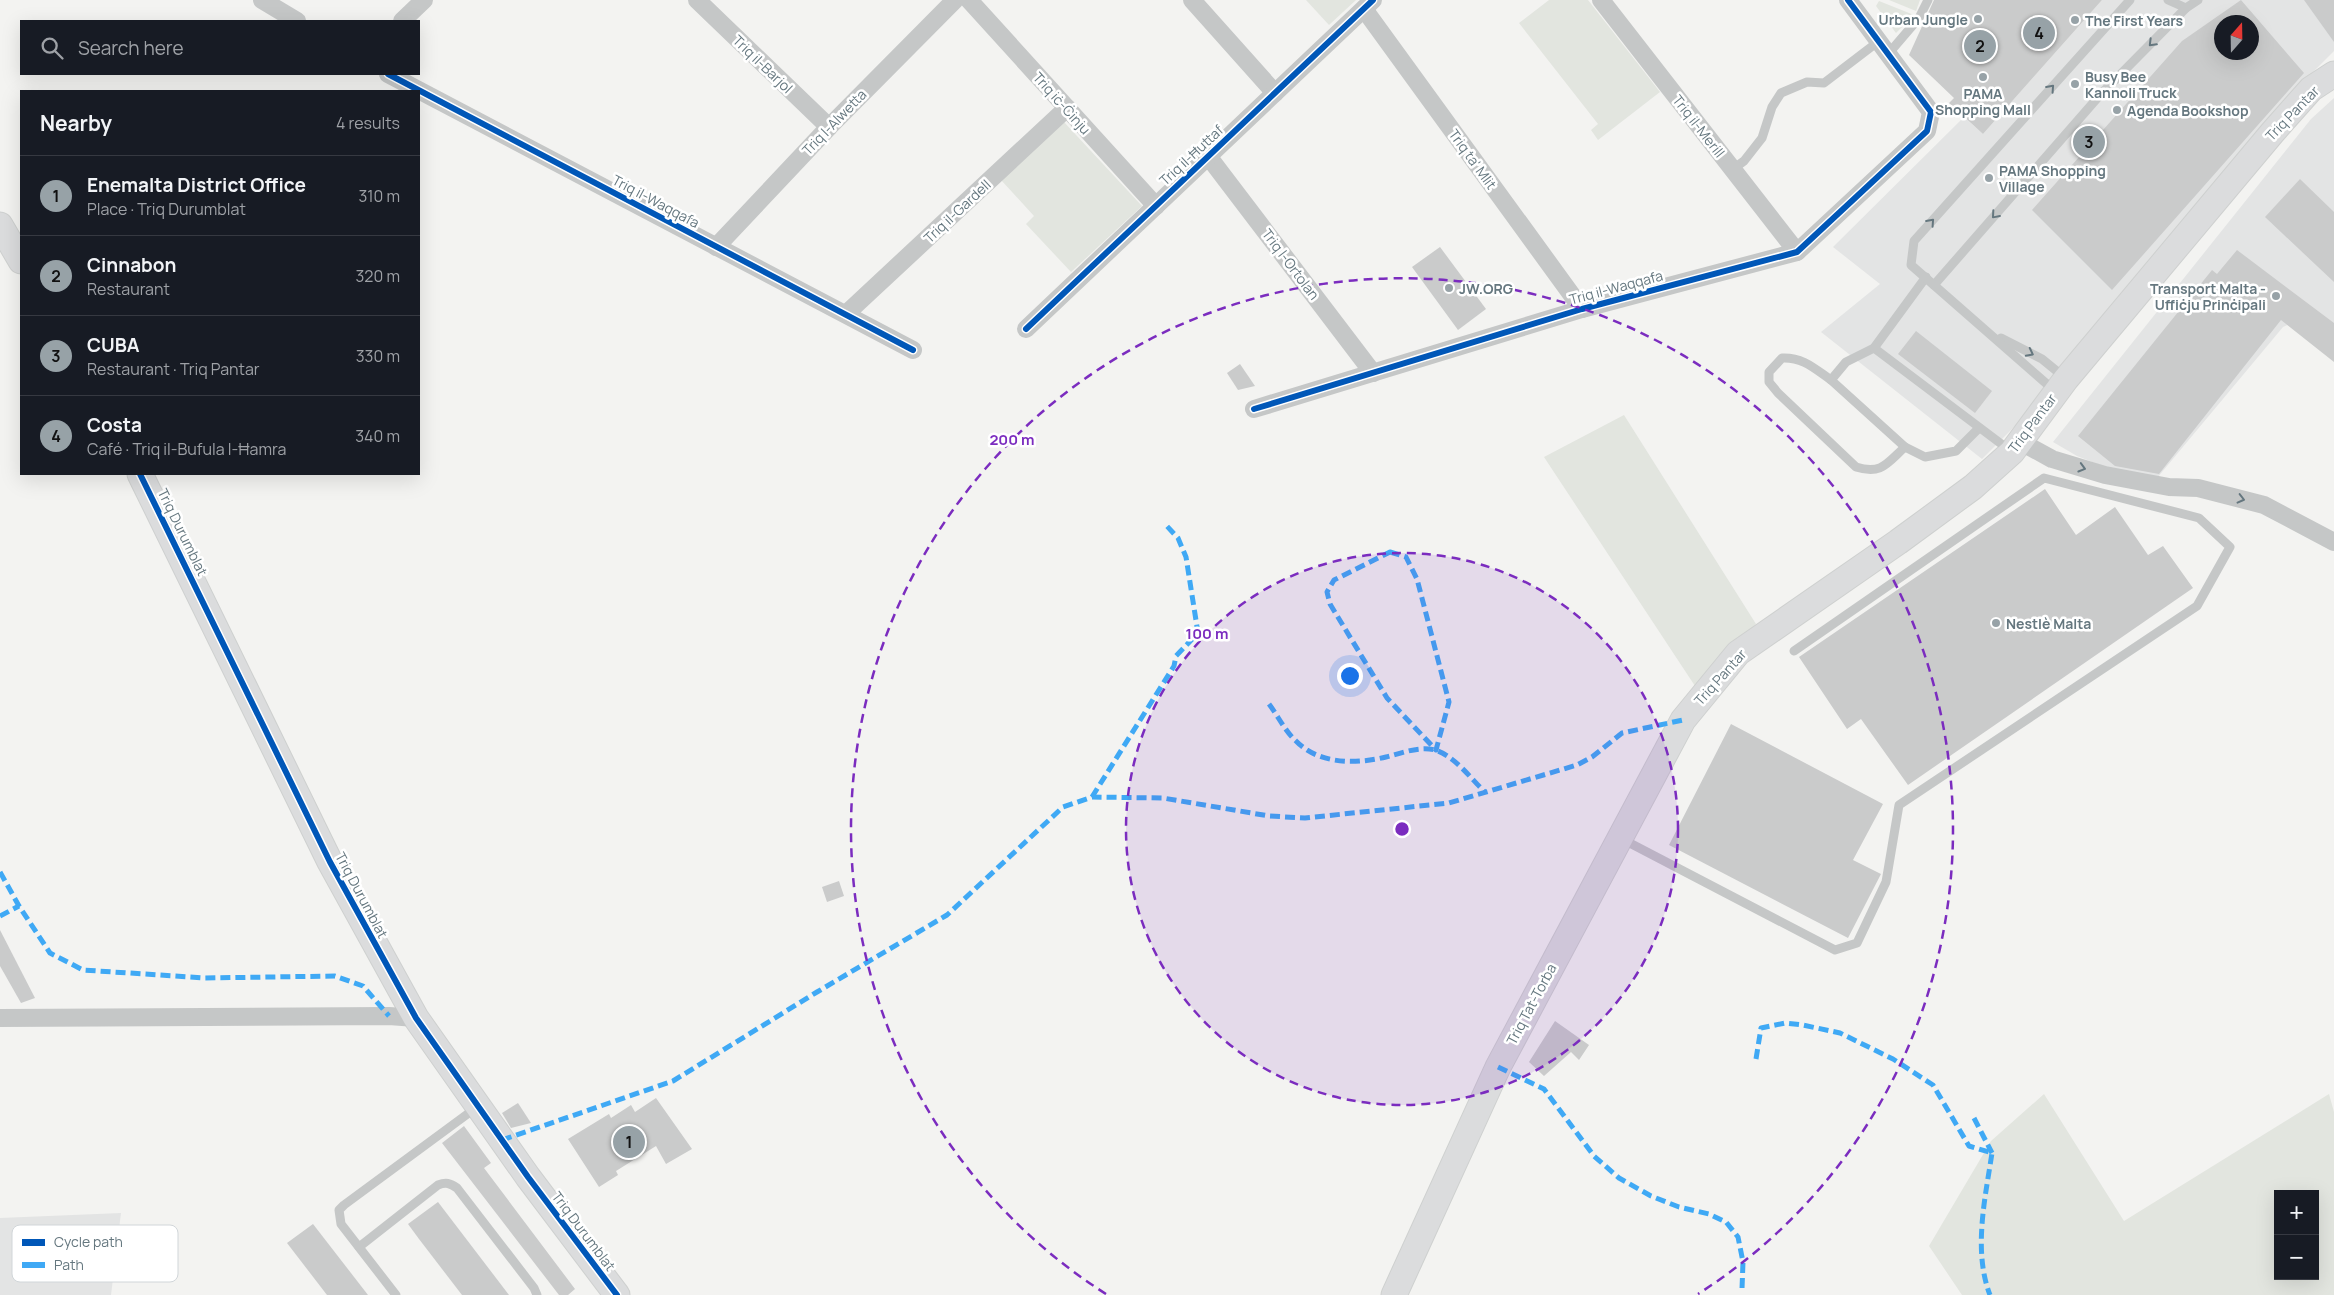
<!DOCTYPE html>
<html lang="en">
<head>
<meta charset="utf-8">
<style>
	:root { --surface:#171b24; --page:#242831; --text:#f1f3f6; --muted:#9ea1a6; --line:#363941; --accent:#97a2a7 }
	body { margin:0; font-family:Manrope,sans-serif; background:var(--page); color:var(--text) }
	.controls { position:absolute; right:15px; bottom:15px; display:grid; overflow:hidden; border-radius:0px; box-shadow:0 5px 20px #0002 }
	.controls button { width:45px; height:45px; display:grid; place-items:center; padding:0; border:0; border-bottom:1px solid var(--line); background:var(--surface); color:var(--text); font:25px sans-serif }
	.compass { position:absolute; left:2214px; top:15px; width:45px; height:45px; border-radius:50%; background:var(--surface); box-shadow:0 5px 20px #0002; rotate:20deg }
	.you { position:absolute; left:1349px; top:675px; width:18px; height:18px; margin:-12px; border:4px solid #fff; border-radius:50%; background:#1a73e8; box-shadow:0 0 0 8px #1a73e833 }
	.badge { display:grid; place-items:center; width:32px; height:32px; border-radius:50%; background:var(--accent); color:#111; font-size:16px; font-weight:700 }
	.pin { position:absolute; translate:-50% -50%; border:2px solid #fff; box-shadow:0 1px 5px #0006 }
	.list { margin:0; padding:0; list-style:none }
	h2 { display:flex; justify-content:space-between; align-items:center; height:65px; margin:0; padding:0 20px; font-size:21px }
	h2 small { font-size:16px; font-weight:400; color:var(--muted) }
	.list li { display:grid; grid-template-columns:32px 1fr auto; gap:15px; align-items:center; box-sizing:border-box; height:80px; padding:0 20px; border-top:1px solid var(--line) }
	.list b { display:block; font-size:19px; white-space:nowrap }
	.list p { margin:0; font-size:16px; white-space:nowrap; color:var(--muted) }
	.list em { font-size:16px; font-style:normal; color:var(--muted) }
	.icon { flex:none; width:28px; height:28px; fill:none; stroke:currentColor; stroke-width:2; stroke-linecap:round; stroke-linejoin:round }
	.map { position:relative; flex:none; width:2334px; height:1295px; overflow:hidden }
	.search { position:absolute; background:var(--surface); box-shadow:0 5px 20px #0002; left:20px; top:20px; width:400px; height:55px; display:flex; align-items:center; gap:12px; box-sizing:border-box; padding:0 18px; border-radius:0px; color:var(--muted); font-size:19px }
	.panel { position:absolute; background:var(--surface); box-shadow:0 5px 20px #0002; left:20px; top:90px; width:400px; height:385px; border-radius:0px }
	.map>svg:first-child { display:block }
	.built { fill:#e3e4e4; fill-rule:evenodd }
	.green { fill:#e2e5df; fill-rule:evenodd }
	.building { fill:#cacbcb; fill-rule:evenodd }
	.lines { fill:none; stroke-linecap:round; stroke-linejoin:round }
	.secondary-casing { stroke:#ced0cf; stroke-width:27 }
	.lane { stroke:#c5c7c7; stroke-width:9 }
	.street { stroke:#c5c7c7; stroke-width:18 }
	.secondary { stroke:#dbdcdd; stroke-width:25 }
	.quiet { stroke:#3fa9f5; stroke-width:5; stroke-dasharray:10 5; stroke-linecap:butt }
	.cycleway-casing { stroke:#fff; stroke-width:9 }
	.cycleway { stroke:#0057b8; stroke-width:6 }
	.oneway { stroke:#65777f }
	.ring { fill:none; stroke:#7b2cbf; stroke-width:2.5; stroke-dasharray:9 6 }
	.poi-dot { fill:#97a2a7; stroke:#fff; stroke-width:2 }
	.labels { text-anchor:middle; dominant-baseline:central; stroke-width:5; stroke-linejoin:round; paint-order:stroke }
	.poi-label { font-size:14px; font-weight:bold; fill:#65777f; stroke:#fff; text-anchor:start }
	.street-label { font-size:14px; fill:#65777f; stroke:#fff }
	.key { fill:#fff; stroke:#d1d6d9; stroke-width:1 }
	.key-label { font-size:14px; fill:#65777f }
	.centre { fill:#7b2cbf; stroke:#fff; stroke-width:2.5 }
	.ring-label { font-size:15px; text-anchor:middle; font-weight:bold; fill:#7b2cbf; stroke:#fff; stroke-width:5; stroke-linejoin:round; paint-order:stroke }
</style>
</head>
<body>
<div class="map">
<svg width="2334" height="1295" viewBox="0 0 2334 1295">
	<rect width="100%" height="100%" fill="#f3f3f1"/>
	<!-- built -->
	<g class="built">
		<path d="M2102,0H2334V51L2313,72L2038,403L1982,459L1821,332L1880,284L1833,247L1964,117L1983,134ZM2222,22H2252V52H2222Z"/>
		<path d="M2334,98V349L2292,323L2283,327L2157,478L2110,469L2077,456L2053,442L2311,119Z"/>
		<path d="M121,1213L111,1295H0V1218Z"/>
	</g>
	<!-- green -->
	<g class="green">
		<path d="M1306,0H1356L1329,25Z"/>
		<path d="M1549,0H1588L1660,92L1598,140L1591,130L1598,124L1519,23Z"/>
		<path d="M1889,0H1920L1916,11Z"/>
		<path d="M1879,1L1914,15L1896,33L1876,6Z"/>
		<path d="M1064,122L1142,206L1071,272L1026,224L1034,216L1001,180Z"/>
		<path d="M1624,415L1756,624L1717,660L1695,686L1544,457Z"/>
		<path d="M2044,1094L2124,1221L2329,1094L2334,1112V1295H1962L1929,1246L1991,1141ZM2278,1194H2315V1276H2278Z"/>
	</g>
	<!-- building -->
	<g class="building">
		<path d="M1934,0H2102L1983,134L1949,103L1954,98L1909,55Z"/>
		<path d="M2241,0L2304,73L2112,290L2032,210L2182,41ZM2222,22H2252V52H2222Z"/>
		<path d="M2304,0H2334V42Z"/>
		<path d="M2300,179L2334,212V282L2265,217Z"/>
		<path d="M1440,247L1486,309L1458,330L1412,267Z"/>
		<path d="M2237,250L2334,323V362L2281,320L2159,474L2115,466L2078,436L2212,270L2217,274Z"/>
		<path d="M1916,331L1992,391L1975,413L1898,354Z"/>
		<path d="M1240,364L1255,386L1238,390L1227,373Z"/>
		<path d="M2045,489L2076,535L2115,507L2148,555L2163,546L2193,588L1908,785L1861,719L1847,729L1799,657Z"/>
		<path d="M1731,724L1883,804L1853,860L1881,874L1848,938L1669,845Z"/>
		<path d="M839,881L844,896L827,902L822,887Z"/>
		<path d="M0,930L35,998L21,1003L0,966Z"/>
		<path d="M1555,1021L1589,1045L1579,1060L1571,1052L1544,1076L1529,1062Z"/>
		<path d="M656,1098L692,1149L666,1164L656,1146L616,1171L618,1175L599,1187L568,1139L609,1114L611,1118L631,1105L635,1112Z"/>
		<path d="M518,1103L531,1123L511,1128L502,1113Z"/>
		<path d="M464,1126L491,1163L484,1168L575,1289L568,1295H559L442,1143Z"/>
		<path d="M438,1202L509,1295H462L419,1239L408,1224Z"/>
		<path d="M313,1224L368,1295H327L287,1243Z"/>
	</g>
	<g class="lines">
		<defs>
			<g id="secondary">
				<path d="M0,225L21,261"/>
				<path d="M140,474L330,862L416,1018L528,1177L617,1295"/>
				<path d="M1394,1295L1498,1067L1683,720L1738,653L1898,542L1973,487L2012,452L2066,379L2272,133L2311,89L2334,74"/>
			</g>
		</defs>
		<!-- secondary casing -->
		<use href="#secondary" class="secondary-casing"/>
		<!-- lane -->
		<g class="lane">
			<path d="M2168,0L2186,8"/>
			<path d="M1889,53L1919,18L1928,0"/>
			<path d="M1733,169L1744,161L1762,138L1772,107L1781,93L1807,82L1824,83L1879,41"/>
			<path d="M1926,277L1874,348L1846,362L1831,380L1905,447L1925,457L1956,451L1979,428"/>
			<path d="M1934,285L2100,95L2186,8L2198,0"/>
			<path d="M2001,338L2042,359L2064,377"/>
			<path d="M1874,348L2012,452"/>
			<path d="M1831,380C1815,369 1803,357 1782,358L1769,372V382L1778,393L1856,467C1882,475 1887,463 1905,447"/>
			<path d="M2056,392L1911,265L1914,241L2130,0"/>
			<path d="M1622,839L1835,950L1857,943L1886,882L1899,805L2197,606L2230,547L2199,518L2044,478L1794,651"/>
			<path d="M359,1247L438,1185C446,1182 450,1183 457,1188L534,1288L537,1295"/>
			<path d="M396,1295L341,1224L339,1210L344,1205L477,1107"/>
		</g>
		<!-- street -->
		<g class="street">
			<path d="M262,0L297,21"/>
			<path d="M697,0L829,127"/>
			<path d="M969,0L1156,206"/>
			<path d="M1192,0L1275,93"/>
			<path d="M1601,0L1797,252"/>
			<path d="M1364,9L1582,309"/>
			<path d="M402,21L424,0"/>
			<path d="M388,74L913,350"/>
			<path d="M1208,156L1373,373"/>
			<path d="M716,247L829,127L955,0"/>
			<path d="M847,313L1067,108"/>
			<path d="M1026,329L1373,0"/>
			<path d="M1254,409L1582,309L1797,252L1927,131L1931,112L1848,0"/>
			<path d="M2021,442L2052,459L2105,475L2169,487L2198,488L2264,505L2334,542"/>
			<path d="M0,1018L389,1016L416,1018"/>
		</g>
		<!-- secondary -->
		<use href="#secondary" class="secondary"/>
		<!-- quiet -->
		<g class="quiet">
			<path d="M1390,552L1406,557L1417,579L1449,702L1436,750L1387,698L1330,604L1327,592L1334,580Z"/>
			<path d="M1269,704C1278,716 1285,731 1296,741C1319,765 1357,764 1386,757C1402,753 1419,746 1435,750C1455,756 1471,779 1485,792"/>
			<path d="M1092,797L1174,666L1176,656L1198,633L1186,557L1178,538L1165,524"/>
			<path d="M0,872L19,906L50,953L83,970L205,978L335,976L363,986L389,1016"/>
			<path d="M0,916L19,906"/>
			<path d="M1756,1059L1761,1028L1785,1023L1803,1025L1840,1033L1893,1059L1933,1085L1969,1146L1992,1153C1985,1199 1973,1251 1990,1295"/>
			<path d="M1498,1067L1544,1089L1594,1156L1619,1178L1651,1196L1679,1207L1709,1214L1726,1222L1738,1237L1743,1262L1742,1289"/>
			<path d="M1974,1118L1992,1153"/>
			<path d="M502,1140L673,1081L817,992L947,915L1063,807L1092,797L1163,798L1269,816L1305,818L1449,803L1577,765L1592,757L1622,733L1683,720"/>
		</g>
		<defs>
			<g id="cycleway">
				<path d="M388,74L913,350"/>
				<path d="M1026,329L1373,0"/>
				<path d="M1254,409L1582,309L1797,252L1927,131L1931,112L1848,0"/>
				<path d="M140,474L330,862L416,1018L528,1177L617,1295"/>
			</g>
		</defs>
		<!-- cycleway casing -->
		<use href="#cycleway" class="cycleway-casing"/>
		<!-- cycleway -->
		<use href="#cycleway" class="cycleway"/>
	</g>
	<!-- one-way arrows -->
	<defs><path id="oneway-chevron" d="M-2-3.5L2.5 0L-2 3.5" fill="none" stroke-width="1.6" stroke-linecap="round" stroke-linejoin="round" transform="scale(1.25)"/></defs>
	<g class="oneway">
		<use href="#oneway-chevron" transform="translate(2152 43) rotate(135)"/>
		<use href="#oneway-chevron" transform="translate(2051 88) rotate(-48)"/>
		<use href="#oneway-chevron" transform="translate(1995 215) rotate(131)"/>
		<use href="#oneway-chevron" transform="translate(1931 222) rotate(-48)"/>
		<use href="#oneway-chevron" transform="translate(2030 353) rotate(27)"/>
		<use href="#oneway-chevron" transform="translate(2082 468) rotate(16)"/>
		<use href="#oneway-chevron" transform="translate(2241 499) rotate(14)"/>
	</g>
	<!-- distance rings -->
	<circle cx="1402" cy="829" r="276" fill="#7b2cbf" fill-opacity=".12"/>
	<g class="ring">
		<circle cx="1402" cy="829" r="276"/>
		<path d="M1106 1294A551 551 0 1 1 1698 1294"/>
	</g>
	<!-- markers -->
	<g class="poi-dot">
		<circle cx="1978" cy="19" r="5"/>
		<circle cx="2075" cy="20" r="5"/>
		<circle cx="1983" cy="77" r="5"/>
		<circle cx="2075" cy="84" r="5"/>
		<circle cx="2117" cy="110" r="5"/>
		<circle cx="1989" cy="178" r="5"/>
		<circle cx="1449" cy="288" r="5"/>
		<circle cx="2276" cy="296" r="5"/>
		<circle cx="1996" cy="623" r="5"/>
	</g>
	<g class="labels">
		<!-- poi labels -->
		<g class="poi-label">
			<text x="1968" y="19" text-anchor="end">Urban Jungle</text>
			<text x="2085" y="20">The First Years</text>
			<text x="2085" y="76">Busy Bee<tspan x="2085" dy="16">Kannoli Truck</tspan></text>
			<text x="1983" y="93" text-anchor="middle">PAMA<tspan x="1983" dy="16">Shopping Mall</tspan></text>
			<text x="2127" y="110">Agenda Bookshop</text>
			<text x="1999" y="170">PAMA Shopping<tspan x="1999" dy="16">Village</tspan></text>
			<text x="1459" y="288">JW.ORG</text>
			<text x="2266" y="288" text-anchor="end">Transport Malta -<tspan x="2266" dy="16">Uffiċju Prinċipali</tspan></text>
			<text x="2006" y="623">Nestlè Malta</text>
		</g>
		<!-- street labels -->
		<g class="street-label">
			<text transform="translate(763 64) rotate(44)">Triq il-Barjol</text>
			<text transform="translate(1062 103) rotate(48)">Triq iċ-Ċinju</text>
			<text transform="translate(2292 113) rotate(-46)">Triq Pantar</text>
			<text transform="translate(834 122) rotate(-46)">Triq l-Alwetta</text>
			<text transform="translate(1699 126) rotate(52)">Triq il-Merill</text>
			<text transform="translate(1191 155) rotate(-43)">Triq il-Ħuttaf</text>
			<text transform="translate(1473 159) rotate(54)">Triq ta' Mlit</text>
			<text transform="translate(656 201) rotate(28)">Triq il-Waqqafa</text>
			<text transform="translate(957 211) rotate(-43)">Triq il-Gardell</text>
			<text transform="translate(1291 264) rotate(53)">Triq l-Ortolan</text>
			<text transform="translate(1616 287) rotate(-15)">Triq il-Waqqafa</text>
			<text transform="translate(2032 423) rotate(-53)">Triq Pantar</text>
			<text transform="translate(183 532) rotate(64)">Triq Durumblat</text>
			<text transform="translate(1720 677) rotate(-48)">Triq Pantar</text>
			<text transform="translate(362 895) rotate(62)">Triq Durumblat</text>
			<text transform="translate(1531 1004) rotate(-62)">Triq Tat-Torba</text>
			<text transform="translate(584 1231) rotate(53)">Triq Durumblat</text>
		</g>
	</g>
	<!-- legend -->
	<rect x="12" y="1225" width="166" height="57" rx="8" class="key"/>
	<rect x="22" y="1239" width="23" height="7" fill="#0057b8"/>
	<rect x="22" y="1262" width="23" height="6" fill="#3fa9f5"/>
	<g class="key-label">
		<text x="54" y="1247">Cycle path</text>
		<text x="54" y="1270">Path</text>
	</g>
	<circle cx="1402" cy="829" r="8" class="centre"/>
	<g class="ring-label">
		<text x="1012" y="445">200 m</text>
		<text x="1207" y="639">100 m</text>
	</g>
</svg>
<div class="controls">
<button>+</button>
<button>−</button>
</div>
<svg class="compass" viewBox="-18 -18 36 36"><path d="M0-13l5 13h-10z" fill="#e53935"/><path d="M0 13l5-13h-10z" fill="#9ea1a6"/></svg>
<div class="you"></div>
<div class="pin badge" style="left:629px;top:1142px">1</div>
<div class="pin badge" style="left:1980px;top:46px">2</div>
<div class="pin badge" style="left:2089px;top:142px">3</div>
<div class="pin badge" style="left:2039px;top:33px">4</div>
<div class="search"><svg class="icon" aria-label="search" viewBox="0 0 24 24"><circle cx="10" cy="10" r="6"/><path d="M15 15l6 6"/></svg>Search here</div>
<section class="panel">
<h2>Nearby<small>4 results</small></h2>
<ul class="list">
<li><span class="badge">1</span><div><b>Enemalta District Office</b><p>Place · Triq Durumblat</p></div><em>310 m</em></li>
<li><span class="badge">2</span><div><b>Cinnabon</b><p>Restaurant</p></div><em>320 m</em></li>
<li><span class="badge">3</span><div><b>CUBA</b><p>Restaurant · Triq Pantar</p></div><em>330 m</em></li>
<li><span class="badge">4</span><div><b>Costa</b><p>Café · Triq il-Bufula l-Ħamra</p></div><em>340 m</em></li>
</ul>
</section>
</div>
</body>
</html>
